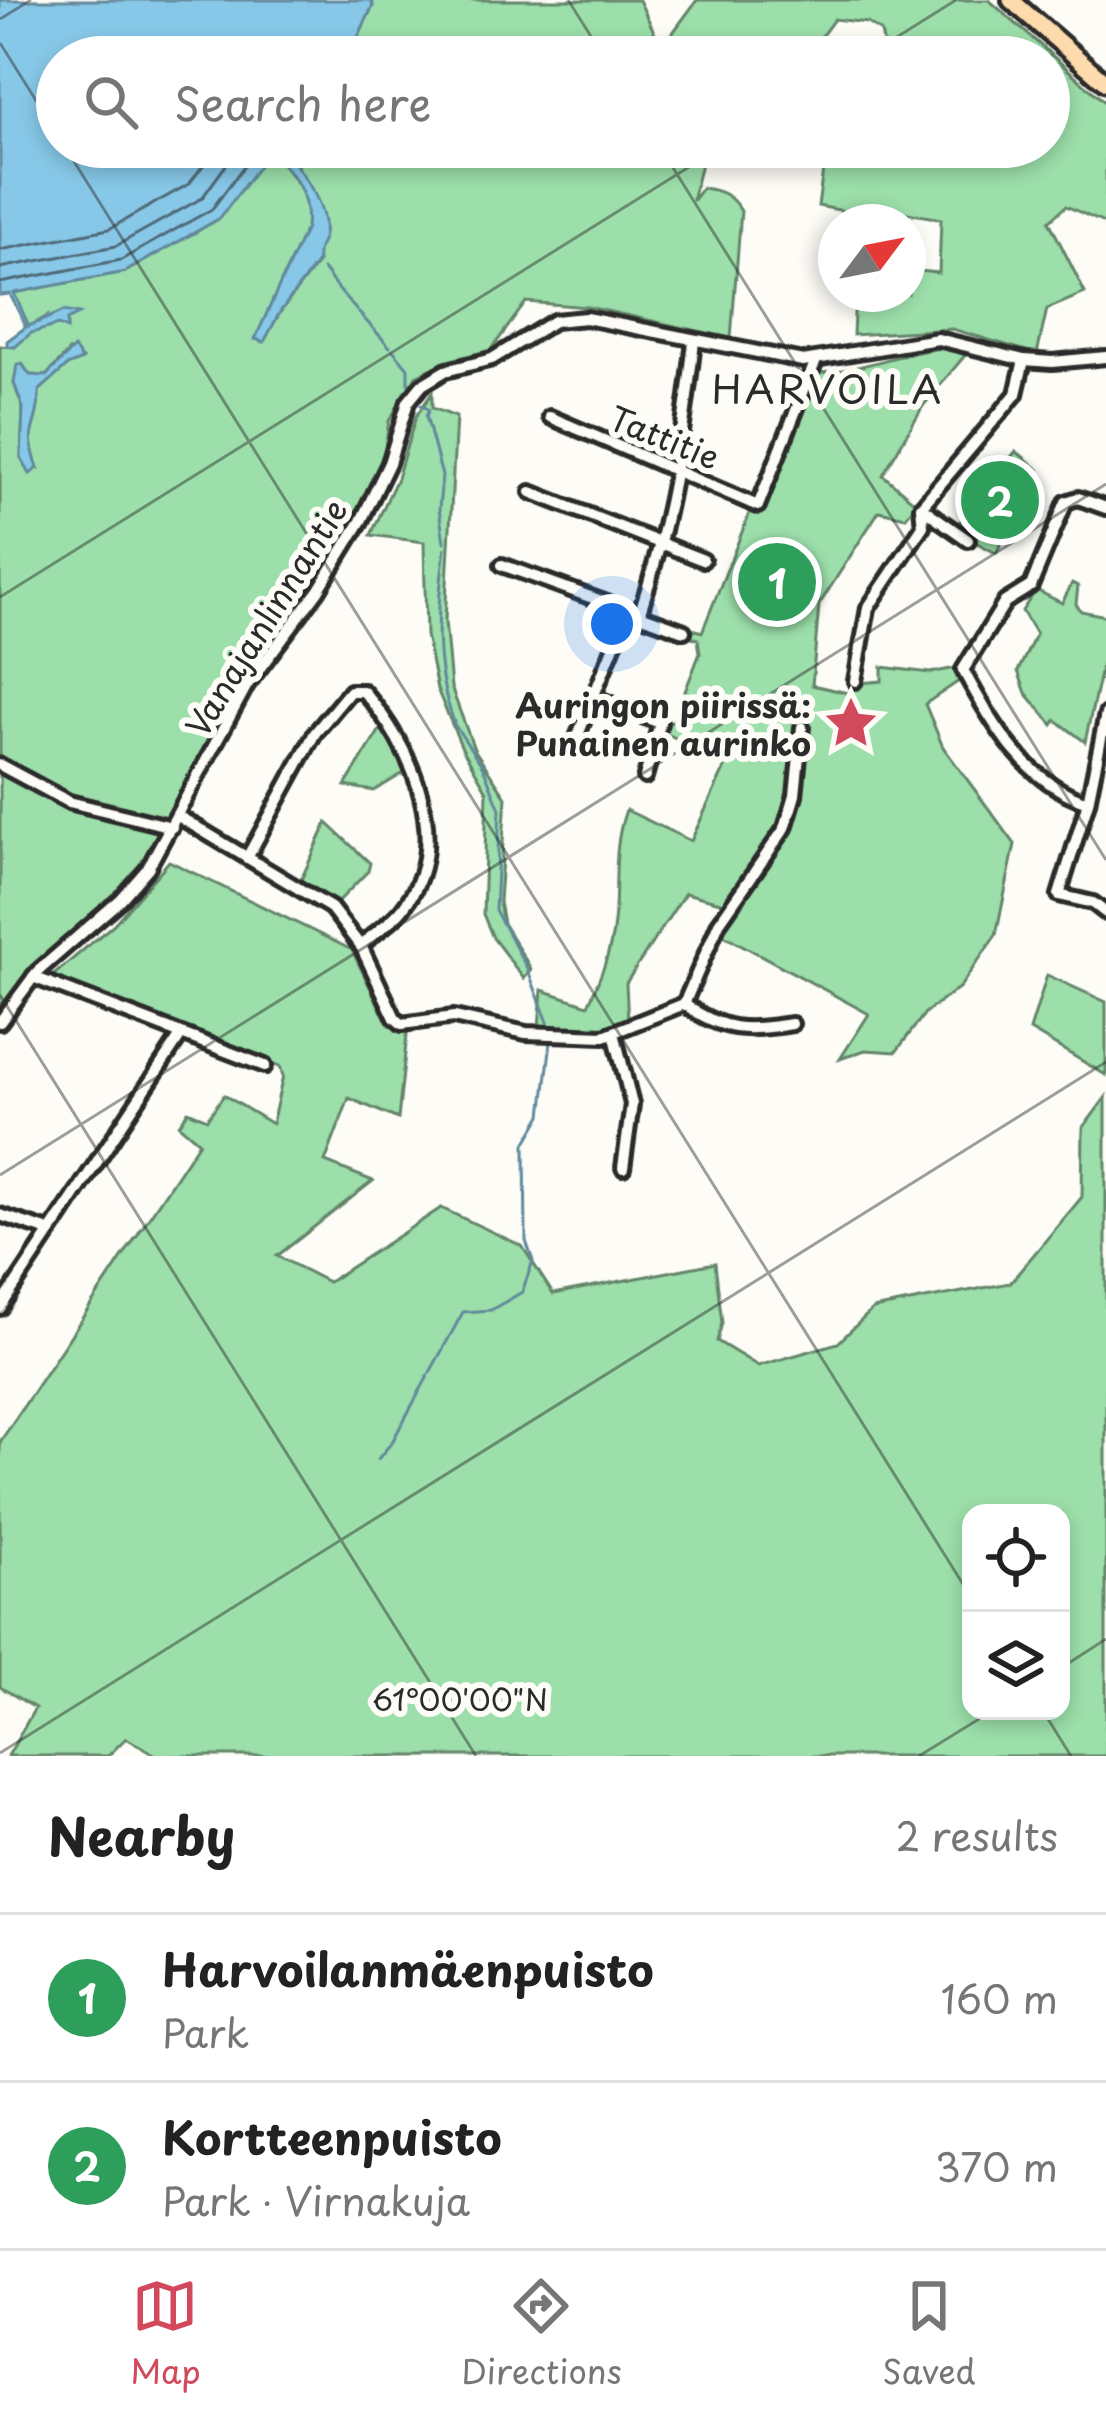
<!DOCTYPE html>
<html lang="en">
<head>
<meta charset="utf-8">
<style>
	:root { --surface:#fff; --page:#f2f2f2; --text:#222; --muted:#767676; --line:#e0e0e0; --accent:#d1495b }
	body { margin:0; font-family:"Playpen Sans",sans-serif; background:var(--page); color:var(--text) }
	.controls { position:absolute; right:36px; bottom:36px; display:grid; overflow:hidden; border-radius:24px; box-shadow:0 6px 18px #0003 }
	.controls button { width:108px; height:108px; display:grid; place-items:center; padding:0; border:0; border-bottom:3px solid var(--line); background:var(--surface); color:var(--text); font:60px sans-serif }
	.compass { position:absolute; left:818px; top:204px; width:108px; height:108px; border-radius:50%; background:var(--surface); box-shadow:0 6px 18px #0003; rotate:58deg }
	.you { position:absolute; left:612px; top:624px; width:42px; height:42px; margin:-30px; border:9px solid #fff; border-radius:50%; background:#1a73e8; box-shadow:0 0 0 18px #1a73e833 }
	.badge { display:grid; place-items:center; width:78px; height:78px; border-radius:50%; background:var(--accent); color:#fff; font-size:39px; font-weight:700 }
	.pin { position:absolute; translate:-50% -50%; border:6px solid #fff; box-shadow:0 3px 12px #0006 }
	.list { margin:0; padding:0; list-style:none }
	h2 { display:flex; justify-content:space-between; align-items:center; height:156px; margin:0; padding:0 48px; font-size:51px }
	h2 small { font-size:39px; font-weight:400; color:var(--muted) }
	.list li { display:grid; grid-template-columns:78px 1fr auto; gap:36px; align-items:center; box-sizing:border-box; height:168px; padding:0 48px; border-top:3px solid var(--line) }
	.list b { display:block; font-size:45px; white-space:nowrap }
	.list p { margin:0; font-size:39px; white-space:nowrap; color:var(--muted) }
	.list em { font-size:39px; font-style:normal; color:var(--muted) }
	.icon { flex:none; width:66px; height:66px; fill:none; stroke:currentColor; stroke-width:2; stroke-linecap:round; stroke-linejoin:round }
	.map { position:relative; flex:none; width:1106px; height:1756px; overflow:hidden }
	.search { position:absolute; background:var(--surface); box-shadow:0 6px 18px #0003; left:36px; right:36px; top:36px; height:132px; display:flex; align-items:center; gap:30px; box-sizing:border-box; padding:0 42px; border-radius:66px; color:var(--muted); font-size:45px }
	.sheet { height:492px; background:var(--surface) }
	nav { display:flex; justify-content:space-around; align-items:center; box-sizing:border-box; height:168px; border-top:3px solid var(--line); background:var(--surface); font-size:33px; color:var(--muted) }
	nav a { display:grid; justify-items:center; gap:6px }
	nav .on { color:var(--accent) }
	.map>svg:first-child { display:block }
	.green { fill:#9cdfaa; stroke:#64856a; stroke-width:3; fill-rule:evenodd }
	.water { fill:#87c8e8; stroke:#62899c; stroke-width:3 }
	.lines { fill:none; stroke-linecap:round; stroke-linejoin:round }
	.shore { stroke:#506a77; stroke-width:3 }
	.stream { stroke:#62899c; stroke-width:3 }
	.minor-casing { stroke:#2b2b2b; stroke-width:20 }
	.highway-casing { stroke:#2b2b2b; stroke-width:24 }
	.minor { stroke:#fdfcf7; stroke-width:10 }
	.highway { stroke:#fedbac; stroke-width:15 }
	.ticks { fill:none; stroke:#2b2b2b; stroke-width:3; stroke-opacity:0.45 }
	.labels { text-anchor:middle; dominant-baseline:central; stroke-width:12; stroke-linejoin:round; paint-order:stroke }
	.street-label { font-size:33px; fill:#2b2b2b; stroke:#fdfcf7 }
	.poi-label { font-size:33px; font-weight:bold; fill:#2b2b2b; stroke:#fdfcf7; text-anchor:end }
	.quarter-label { font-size:39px; letter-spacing:3px; fill:#2b2b2b; stroke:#fdfcf7 }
	.ticks-label { font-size:30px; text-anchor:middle; fill:#2b2b2b; stroke:#fdfcf7; stroke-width:12; stroke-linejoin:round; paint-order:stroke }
</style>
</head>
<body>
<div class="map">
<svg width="1106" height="1756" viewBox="0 0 1106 1756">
	<rect width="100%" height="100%" fill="#fdfcf7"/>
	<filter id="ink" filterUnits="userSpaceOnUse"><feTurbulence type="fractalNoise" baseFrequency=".00833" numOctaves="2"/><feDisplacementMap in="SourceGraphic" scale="24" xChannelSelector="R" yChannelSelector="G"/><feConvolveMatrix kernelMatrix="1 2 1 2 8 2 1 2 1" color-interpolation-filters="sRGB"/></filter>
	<g filter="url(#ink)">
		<!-- green -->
		<g class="green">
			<path d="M370,0H639L657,38H669L697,0H989L1106,103V224L1066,206L1049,221L1085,293L1047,309L1037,354L952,329L853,335L855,294H908V270L939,273L941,219L907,213L903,222H861L860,214L818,206L826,149L943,159L945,147H1049V57H886L881,32L867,23L834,19L806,57H354L352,48L373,6Z"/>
			<path d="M284,147H705L692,201L702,188C721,190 731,195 741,211L731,338L588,307L526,302L491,350L447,361L416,376L389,421L383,461L370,492L313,588L235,693L143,868C100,922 40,957 0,1013V346L15,347C24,334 38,331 46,317L29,327L13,293L125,272L220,218L270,150C293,176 311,192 306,228L256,338L263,342L280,312L318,262L316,250L324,233L296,162ZM69,351L82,359L67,366L39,391C39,430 22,425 38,468L21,458L23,408L14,383L23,365L30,375L46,376Z"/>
			<path d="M943,348L966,354L923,406L883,475L916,503L906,517L879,511L819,605L812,685L848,693L859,683L882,681V667L930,673L956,668L962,679L925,704L943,747L1015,844L996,935L960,987L925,1013L896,1052L865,1050L840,1059L869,1014L720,933L736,906L685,893L626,983L628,1024L596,1031L539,1027L542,990L588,1005C600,978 611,953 614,923C618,883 612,848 626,810L691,841L728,761L662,732L667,720L673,722L700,653L698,639L692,637L693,629L702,632L750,512L766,502L814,373C859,372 899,352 943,348Z"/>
			<path d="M432,393V408L456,417L445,621L451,687L474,749L506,797L499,902L503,923L531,969L524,979L493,938L483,914L487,791L462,748L437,689L426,635L424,542L371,535L397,478L416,416Z"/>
			<path d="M1016,451L1039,470L996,553L953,530Z"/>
			<path d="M1072,583L1078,586L1076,604L1081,611L1106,616V646L1085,742L1056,720L1053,725L1026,693L1018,671L1036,634L1022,611L1036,590L1062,603Z"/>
			<path d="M383,725L397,741L409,770L374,791L345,786Z"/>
			<path d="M327,823L370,863L368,871L336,904L299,884Z"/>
			<path d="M169,861L352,950L382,1012L398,1024L408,1025L398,1119L349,1098L325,1162L373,1181L277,1256L328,1282L441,1208L522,1246L553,1294L715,1263L722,1323L717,1341L758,1366L838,1343L873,1309L1010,1283L1082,1197L1083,1128L1106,1097V1756H158L126,1738L108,1756H8L35,1708L0,1687V1442L199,1142L179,1125L188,1111L207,1119L224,1095L272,1124L283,1076L280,1066L49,979L114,924ZM971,1513H1061V1711H971Z"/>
			<path d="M1047,975L1106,1002V1075L1030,1030Z"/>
		</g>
		<!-- water -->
		<g class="water">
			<path d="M0,0H370L373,5L354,46L387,57L354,51V57H57V147H284C298,170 328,202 324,234C322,246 316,248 318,261L280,312L264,342L255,339L306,228C310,193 294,174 270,151L220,218L125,272L14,293L29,326L64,311L79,314L67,320V329L58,325L31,333L15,347L7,346V341L26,327L10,294L0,295Z"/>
			<path d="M74,348L82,360L67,366L39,391C40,430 22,424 38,468L30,474L21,458L23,408L14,383L17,365L22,364L30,375L46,376Z"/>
		</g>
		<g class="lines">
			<!-- shore -->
			<g class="shore">
				<path d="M0,250L109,229L189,184L217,147"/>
				<path d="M0,268L116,246L202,198L239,147"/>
				<path d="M0,283L121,260L212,209L258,147"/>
			</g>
			<!-- stream -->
			<g class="stream">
				<path d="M323,269L332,281"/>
				<path d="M333,283L357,311"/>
				<path d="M359,313L390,347"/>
				<path d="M393,350L408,368V383L413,392"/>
				<path d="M421,405L429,410L426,416L442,476L439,509L444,542"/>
				<path d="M445,548C437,608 432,664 454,722"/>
				<path d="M454,724L483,767L500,809L495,910L527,968L551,1030"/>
				<path d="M378,1459L392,1442L463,1312L491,1310L522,1292L533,1261L526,1241L525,1144L542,1115L551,1041"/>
			</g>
			<defs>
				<g id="minor">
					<path d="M550,417L758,506L816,360"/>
					<path d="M531,492L703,560"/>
					<path d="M921,507L968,540"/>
					<path d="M502,565L684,631"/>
					<path d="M640,612C670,521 683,436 694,341"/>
					<path d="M855,681L868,608L923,526L921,507L1016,394L1024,360"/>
					<path d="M594,697L660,723L645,777"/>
					<path d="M1106,714L1088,802L1059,895L1093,903L1106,913"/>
					<path d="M576,740L627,613"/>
					<path d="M0,765L69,802L172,827"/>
					<path d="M1088,802C1026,783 992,724 963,670L1005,602L1031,586L1066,502L1078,498L1106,508"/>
					<path d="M178,816L331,908L362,948L395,1018L402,1024L454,1017L526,1033L604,1036L684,1004C724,1032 744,1031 792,1024"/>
					<path d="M247,858L315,733L350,691H363C411,745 455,841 403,908C392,923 374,932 361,946"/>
					<path d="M33,977L265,1066"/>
					<path d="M684,1004L719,923L785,828L795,795L802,727"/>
					<path d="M0,1022L37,972L121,899L148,868L247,685L318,591L361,521L389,463L408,402L422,385L445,371L492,359L554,321L586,318L803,361L938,339L1024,360L1052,362L1106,357"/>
					<path d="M614,1033L632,1104L623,1168"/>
					<path d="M0,1215L49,1231"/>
					<path d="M0,1308L181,1035"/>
				</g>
				<path id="highway" d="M1011,0L1106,83"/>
			</defs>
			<!-- minor casing -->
			<use href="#minor" class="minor-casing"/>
			<!-- highway casing -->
			<use href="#highway" class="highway-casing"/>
			<!-- minor -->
			<use href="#minor" class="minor"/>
			<!-- highway -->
			<use href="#highway" class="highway"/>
		</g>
	</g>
	<!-- ticks -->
	<path class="ticks" d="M568,0L604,57M0,19L31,0M0,43L57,134M865,57L956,0M65,147L971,1597M660,147L1106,860M0,597L721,147M0,995L476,1756M0,1175L1106,484M1061,1668L1106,1639M1043,1711L1071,1756M0,1753L1106,1062M919,1756L992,1711"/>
	<!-- icons -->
	<defs>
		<symbol id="sight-bare" viewBox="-9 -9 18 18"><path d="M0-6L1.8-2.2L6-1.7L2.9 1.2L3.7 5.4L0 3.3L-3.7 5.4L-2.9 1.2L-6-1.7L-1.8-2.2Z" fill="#d1495b" stroke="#fdfcf7" stroke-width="2.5" paint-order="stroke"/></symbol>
	</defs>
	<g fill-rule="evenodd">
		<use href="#sight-bare" x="813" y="685" width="76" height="76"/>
	</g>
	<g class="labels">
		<!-- street labels -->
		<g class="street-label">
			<text transform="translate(665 436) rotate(22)">Tattitie</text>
			<text transform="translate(265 617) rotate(-58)">Vanajanlinnantie</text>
		</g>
		<!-- poi labels -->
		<g class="poi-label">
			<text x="811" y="704">Auringon piirissä:<tspan x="811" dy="38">Punainen aurinko</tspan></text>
		</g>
		<!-- quarter labels -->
		<g class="quarter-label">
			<text x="828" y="387">HARVOILA</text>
		</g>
	</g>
	<g class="ticks-label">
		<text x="460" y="1711">61°00'00"N</text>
	</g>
</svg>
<div class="controls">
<button><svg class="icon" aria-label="locate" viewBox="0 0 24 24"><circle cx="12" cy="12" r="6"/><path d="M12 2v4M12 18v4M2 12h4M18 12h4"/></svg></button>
<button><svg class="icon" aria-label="layers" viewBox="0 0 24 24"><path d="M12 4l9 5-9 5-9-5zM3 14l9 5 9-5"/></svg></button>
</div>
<svg class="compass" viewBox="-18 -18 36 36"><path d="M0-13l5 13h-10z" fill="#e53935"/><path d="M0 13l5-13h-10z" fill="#767676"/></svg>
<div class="you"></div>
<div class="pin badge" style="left:777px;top:582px;background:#2e9e5b">1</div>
<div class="pin badge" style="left:1000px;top:500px;background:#2e9e5b">2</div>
<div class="search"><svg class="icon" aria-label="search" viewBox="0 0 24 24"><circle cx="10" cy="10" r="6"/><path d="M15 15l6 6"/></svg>Search here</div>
</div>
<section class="sheet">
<h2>Nearby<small>2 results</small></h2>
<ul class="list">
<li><span class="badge" style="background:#2e9e5b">1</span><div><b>Harvoilanmäenpuisto</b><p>Park</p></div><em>160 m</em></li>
<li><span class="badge" style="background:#2e9e5b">2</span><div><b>Kortteenpuisto</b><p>Park · Virnakuja</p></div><em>370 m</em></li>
</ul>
</section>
<nav>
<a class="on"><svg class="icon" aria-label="map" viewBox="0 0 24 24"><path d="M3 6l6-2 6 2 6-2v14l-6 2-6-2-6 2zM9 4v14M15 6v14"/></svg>Map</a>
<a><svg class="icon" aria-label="directions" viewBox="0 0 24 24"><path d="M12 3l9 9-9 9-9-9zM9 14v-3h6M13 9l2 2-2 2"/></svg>Directions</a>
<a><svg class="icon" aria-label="saved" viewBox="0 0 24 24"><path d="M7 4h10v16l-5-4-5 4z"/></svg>Saved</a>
</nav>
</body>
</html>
